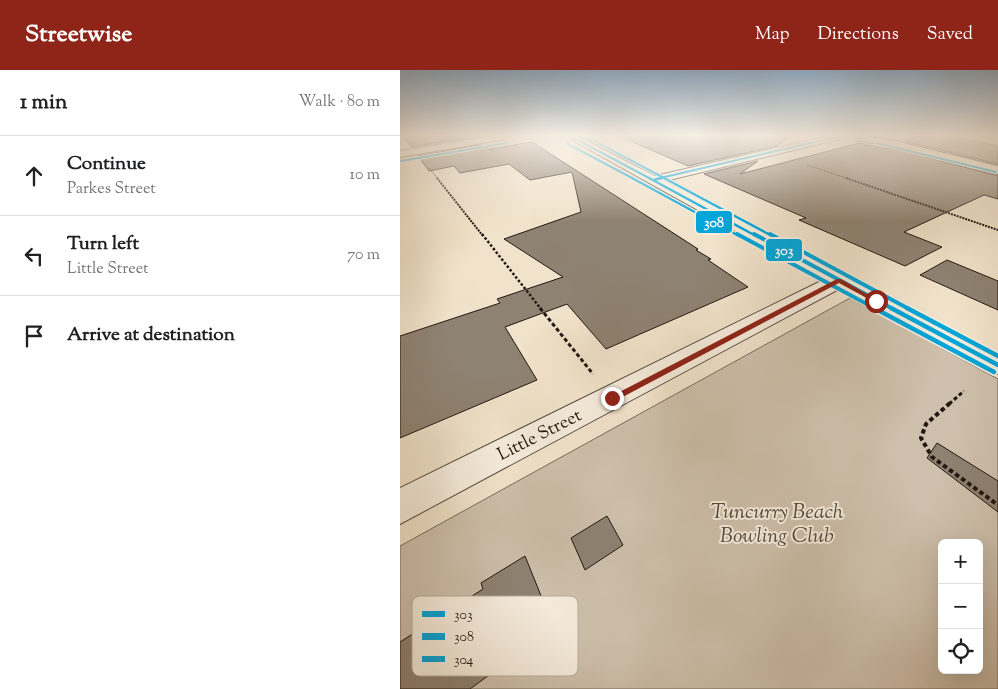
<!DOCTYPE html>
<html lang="en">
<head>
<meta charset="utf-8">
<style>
	:root { --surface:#fff; --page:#f2f2f2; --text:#202124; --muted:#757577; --line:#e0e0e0; --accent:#8f2418 }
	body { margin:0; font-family:"Sorts Mill Goudy",serif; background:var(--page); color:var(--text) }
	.controls { position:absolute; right:15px; bottom:15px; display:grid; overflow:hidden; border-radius:8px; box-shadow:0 5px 20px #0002 }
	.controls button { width:45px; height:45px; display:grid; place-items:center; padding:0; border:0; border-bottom:1px solid var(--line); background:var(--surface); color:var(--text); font:25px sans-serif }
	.stop { position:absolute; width:15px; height:15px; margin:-11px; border:4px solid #8f2418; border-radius:50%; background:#fff }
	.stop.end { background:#8f2418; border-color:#fff; box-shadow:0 1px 5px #0008 }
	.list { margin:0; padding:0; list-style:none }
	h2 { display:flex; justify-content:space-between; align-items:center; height:65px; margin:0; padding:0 20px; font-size:21px }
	h2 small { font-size:16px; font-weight:400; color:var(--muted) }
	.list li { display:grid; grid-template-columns:32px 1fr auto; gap:15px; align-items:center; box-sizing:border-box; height:80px; padding:0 20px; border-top:1px solid var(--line) }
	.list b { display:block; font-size:19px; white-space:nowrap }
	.list p { margin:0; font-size:16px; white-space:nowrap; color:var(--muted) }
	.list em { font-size:16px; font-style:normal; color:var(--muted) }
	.icon { flex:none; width:28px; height:28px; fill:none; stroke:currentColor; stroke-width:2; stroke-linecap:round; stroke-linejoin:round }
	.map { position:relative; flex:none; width:598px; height:619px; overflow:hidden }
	header { display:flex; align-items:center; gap:30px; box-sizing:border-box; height:70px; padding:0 25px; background:var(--accent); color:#fff }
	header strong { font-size:24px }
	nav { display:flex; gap:28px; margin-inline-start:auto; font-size:18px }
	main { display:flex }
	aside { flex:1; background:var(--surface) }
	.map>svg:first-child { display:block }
	.green { fill:#cec0ac; stroke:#786c5f; fill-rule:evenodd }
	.building { fill:#8e8272; stroke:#231812 }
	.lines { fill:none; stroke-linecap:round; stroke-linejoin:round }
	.minor-casing { stroke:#564b40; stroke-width:2 }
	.tertiary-casing { stroke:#564b40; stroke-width:2 }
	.primary-casing { stroke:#231812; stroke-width:2 }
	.path-far4 { stroke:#231812; stroke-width:1; stroke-dasharray:2 1; stroke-linecap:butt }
	.path-far3 { stroke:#231812; stroke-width:2; stroke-dasharray:2 1; stroke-linecap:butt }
	.path-far2 { stroke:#231812; stroke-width:2.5; stroke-dasharray:2.5 2; stroke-linecap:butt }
	.path-far1 { stroke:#231812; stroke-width:3; stroke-dasharray:4 2.5; stroke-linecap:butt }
	.path { stroke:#231812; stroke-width:4; stroke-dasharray:4.5 3; stroke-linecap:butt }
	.minor { fill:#f6eddd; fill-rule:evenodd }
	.tertiary { fill:#f6eddd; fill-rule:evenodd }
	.primary { fill:#f1e3cb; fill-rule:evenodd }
	.bus-1-far3-casing { stroke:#f6eddd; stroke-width:4 }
	.bus-1-far2-casing { stroke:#f6eddd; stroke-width:4.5 }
	.bus-1-far1-casing { stroke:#f6eddd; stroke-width:6 }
	.bus-1-casing { stroke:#f6eddd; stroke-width:8 }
	.bus-2-far3-casing { stroke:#f6eddd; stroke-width:4 }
	.bus-2-far2-casing { stroke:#f6eddd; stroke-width:4.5 }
	.bus-2-far1-casing { stroke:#f6eddd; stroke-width:6 }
	.bus-2-casing { stroke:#f6eddd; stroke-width:8 }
	.bus-3-far3-casing { stroke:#f6eddd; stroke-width:4 }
	.bus-3-far2-casing { stroke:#f6eddd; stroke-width:4.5 }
	.bus-3-far1-casing { stroke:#f6eddd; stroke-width:6 }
	.bus-3-casing { stroke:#f6eddd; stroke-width:8 }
	.bus-1-far3 { stroke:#04a5d9; stroke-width:2 }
	.bus-1-far2 { stroke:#04a5d9; stroke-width:2.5 }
	.bus-1-far1 { stroke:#04a5d9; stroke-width:4 }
	.bus-1 { stroke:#04a5d9; stroke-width:4.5 }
	.bus-2-far3 { stroke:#04a5d9; stroke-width:2 }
	.bus-2-far2 { stroke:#04a5d9; stroke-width:2.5 }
	.bus-2-far1 { stroke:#04a5d9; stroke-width:4 }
	.bus-2 { stroke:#04a5d9; stroke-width:4.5 }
	.bus-3-far3 { stroke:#04a5d9; stroke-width:2 }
	.bus-3-far2 { stroke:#04a5d9; stroke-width:2.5 }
	.bus-3-far1 { stroke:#04a5d9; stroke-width:4 }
	.bus-3 { stroke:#04a5d9; stroke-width:4.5 }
	.route { fill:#8f2418 }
	.labels { text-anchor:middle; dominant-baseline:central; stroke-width:4; stroke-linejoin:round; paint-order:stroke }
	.street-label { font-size:18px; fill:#231812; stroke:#f6eddd }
	.near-park-label { font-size:21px; font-style:italic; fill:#564a40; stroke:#f6eddd }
	.key { fill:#f6eddd; stroke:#b7ada0; stroke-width:1 }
	.key-label { font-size:14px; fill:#231812 }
	.line-badge { stroke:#f6eddd; stroke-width:2 }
	.badge-label { font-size:14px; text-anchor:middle; font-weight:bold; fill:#fff }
</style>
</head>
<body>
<header>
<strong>Streetwise</strong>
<nav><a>Map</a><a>Directions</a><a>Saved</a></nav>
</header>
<main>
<aside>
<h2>1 min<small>Walk · 80 m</small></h2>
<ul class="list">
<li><svg class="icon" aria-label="ahead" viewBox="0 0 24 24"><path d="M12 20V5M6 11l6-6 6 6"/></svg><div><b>Continue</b><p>Parkes Street</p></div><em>10 m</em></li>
<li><svg class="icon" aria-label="left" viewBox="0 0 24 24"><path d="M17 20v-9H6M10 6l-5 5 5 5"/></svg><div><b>Turn left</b><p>Little Street</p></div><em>70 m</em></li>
<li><svg class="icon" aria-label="arrive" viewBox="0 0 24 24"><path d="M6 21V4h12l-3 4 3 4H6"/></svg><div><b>Arrive at destination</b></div></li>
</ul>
</aside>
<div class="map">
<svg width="598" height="619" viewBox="0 0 598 619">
	<rect width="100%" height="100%" fill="#f1e3cb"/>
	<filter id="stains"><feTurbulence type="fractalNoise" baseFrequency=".004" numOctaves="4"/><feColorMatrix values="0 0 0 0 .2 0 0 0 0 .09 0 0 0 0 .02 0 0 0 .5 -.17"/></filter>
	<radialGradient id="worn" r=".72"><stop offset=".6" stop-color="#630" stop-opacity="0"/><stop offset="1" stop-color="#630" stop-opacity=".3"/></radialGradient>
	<!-- green -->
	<path class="green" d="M450,228L598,309V619H0V476ZM542,473H579V600H542Z"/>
	<!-- building -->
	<g class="building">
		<path d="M3,66H58L64,68L11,77Z"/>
		<path d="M219,66H390L377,76L288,96Z"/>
		<path d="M522,66H552L598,76V94L504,71Z"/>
		<path d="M132,72L298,179L296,180L311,189L308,190L348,217L206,279L167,234L105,257L137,310L0,368V266L100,233L97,229L163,207L104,169L181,142L172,102L130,110L109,94L60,103L54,96L29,101L18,86L80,75L93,81L90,79Z"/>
		<path d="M460,73L481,78H491L598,106V129L584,125L504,162L542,177L505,196L399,150L406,148L304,104L358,91L340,104Z"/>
		<path d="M547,190L598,211V240L520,205Z"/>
		<path d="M537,373L598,411V442L527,388Z"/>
		<path d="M207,446L223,475L185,500L171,468Z"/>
		<path d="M125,486L154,558L70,619H0V572L83,519L81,513Z"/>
	</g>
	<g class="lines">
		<defs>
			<path id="minor" d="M165,66H177L255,106L428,66H445L444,68L265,111L598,284V304L589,301L439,219L0,454V418L423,210Z"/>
			<path id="tertiary" d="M90,66H111L106,69L0,87V81Z"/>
			<path id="primary" d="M457,66L491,70L598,96V104L491,76L456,70L455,68Z"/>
		</defs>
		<!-- minor casing -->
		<use href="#minor" class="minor-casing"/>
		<!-- tertiary casing -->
		<use href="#tertiary" class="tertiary-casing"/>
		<!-- primary casing -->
		<use href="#primary" class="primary-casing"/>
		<!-- path-far4 -->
		<g class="path-far4">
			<path d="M407,95L449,109"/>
			<path d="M29,98L38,109"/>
		</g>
		<!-- path-far3 -->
		<g class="path-far3">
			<path d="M37,108L83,166"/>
			<path d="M446,108L598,160"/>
		</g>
		<!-- path-far2 -->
		<path class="path-far2" d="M82,164L141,239"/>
		<!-- path-far1 -->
		<g class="path-far1">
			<path d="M140,238L193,304"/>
			<path d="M549,334L564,321"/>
		</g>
		<!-- path -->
		<path class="path" d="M550,333L526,354L521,368L532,387L598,435"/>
		<!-- minor -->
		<use href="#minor" class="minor"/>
		<!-- tertiary -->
		<use href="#tertiary" class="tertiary"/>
		<!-- primary -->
		<use href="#primary" class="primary"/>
		<defs>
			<g id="bus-1-far3">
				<path d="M170,66L251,109"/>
				<path d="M256,109L440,66L460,68L472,66"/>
			</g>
			<g id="bus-1-far2">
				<path d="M249,108L356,166"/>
				<path d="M254,110L262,108"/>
			</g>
			<path id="bus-1-far1" d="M354,164L493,239"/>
			<path id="bus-1" d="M491,238L598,295"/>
			<g id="bus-2-far3">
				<path d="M166,73L234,109"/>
				<path d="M476,73L596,102"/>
				<path d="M1,91L107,73"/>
			</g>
			<path id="bus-2-far2" d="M232,108L339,166"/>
			<path id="bus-2-far1" d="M337,164L476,239"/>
			<path id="bus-2" d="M474,238L594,302"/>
			<path id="bus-3-far3" d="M185,66L266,109"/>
			<path id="bus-3-far2" d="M264,108L372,166"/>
			<path id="bus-3-far1" d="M370,164L509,239"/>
			<path id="bus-3" d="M507,238L598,286"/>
		</defs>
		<!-- bus-1-far3 casing -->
		<use href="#bus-1-far3" class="bus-1-far3-casing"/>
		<!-- bus-1-far2 casing -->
		<use href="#bus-1-far2" class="bus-1-far2-casing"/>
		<!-- bus-1-far1 casing -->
		<use href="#bus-1-far1" class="bus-1-far1-casing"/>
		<!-- bus-1 casing -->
		<use href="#bus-1" class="bus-1-casing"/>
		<!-- bus-2-far3 casing -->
		<use href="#bus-2-far3" class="bus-2-far3-casing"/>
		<!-- bus-2-far2 casing -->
		<use href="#bus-2-far2" class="bus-2-far2-casing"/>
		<!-- bus-2-far1 casing -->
		<use href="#bus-2-far1" class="bus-2-far1-casing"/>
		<!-- bus-2 casing -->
		<use href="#bus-2" class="bus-2-casing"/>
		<!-- bus-3-far3 casing -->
		<use href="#bus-3-far3" class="bus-3-far3-casing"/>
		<!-- bus-3-far2 casing -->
		<use href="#bus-3-far2" class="bus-3-far2-casing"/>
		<!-- bus-3-far1 casing -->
		<use href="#bus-3-far1" class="bus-3-far1-casing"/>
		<!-- bus-3 casing -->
		<use href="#bus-3" class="bus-3-casing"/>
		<!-- bus-1-far3 -->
		<use href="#bus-1-far3" class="bus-1-far3"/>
		<!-- bus-1-far2 -->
		<use href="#bus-1-far2" class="bus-1-far2"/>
		<!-- bus-1-far1 -->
		<use href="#bus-1-far1" class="bus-1-far1"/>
		<!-- bus-1 -->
		<use href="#bus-1" class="bus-1"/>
		<!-- bus-2-far3 -->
		<use href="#bus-2-far3" class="bus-2-far3"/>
		<!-- bus-2-far2 -->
		<use href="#bus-2-far2" class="bus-2-far2"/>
		<!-- bus-2-far1 -->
		<use href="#bus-2-far1" class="bus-2-far1"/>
		<!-- bus-2 -->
		<use href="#bus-2" class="bus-2"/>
		<!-- bus-3-far3 -->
		<use href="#bus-3-far3" class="bus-3-far3"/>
		<!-- bus-3-far2 -->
		<use href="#bus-3-far2" class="bus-3-far2"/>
		<!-- bus-3-far1 -->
		<use href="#bus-3-far1" class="bus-3-far1"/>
		<!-- bus-3 -->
		<use href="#bus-3" class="bus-3"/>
	</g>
	<!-- sky -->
	<linearGradient id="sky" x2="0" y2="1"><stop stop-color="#8fabc3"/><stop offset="0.43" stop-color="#f9f2e8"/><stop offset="1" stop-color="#f9f2e8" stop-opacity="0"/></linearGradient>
	<rect width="598" height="152" fill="url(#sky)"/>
	<!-- route -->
	<path class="route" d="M437,209H441L479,231L474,232L439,213L215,331H209L208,328Z"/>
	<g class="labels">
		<!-- street labels -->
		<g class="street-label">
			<text transform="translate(140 366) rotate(-27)">Little Street</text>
		</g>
		<!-- near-park labels -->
		<g class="near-park-label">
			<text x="377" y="443">Tuncurry Beach<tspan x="377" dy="24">Bowling Club</tspan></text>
		</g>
	</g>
	<!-- legend -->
	<rect x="12" y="526" width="166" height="80" rx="8" class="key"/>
	<rect x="22" y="541" width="23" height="6" fill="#04a5d9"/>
	<rect x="22" y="563" width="23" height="7" fill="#04a5d9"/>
	<rect x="22" y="586" width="23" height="6" fill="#04a5d9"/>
	<g class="key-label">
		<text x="54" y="549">303</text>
		<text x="54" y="571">308</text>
		<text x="54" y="594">304</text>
	</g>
	<g class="line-badge">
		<rect x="295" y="140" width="38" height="24" rx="5" fill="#04a5d9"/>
		<rect x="365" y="168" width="38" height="24" rx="5" fill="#04a5d9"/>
	</g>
	<g class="badge-label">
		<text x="314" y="157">308</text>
		<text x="384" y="185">303</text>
	</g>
	<rect width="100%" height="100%" filter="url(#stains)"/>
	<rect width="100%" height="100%" fill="url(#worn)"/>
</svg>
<div class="controls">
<button>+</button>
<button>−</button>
<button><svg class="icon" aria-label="locate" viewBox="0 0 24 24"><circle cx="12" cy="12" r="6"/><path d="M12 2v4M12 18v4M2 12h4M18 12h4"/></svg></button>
</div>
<div class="stop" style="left:476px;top:231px"></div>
<div class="stop end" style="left:212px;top:328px"></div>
</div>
</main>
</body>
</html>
